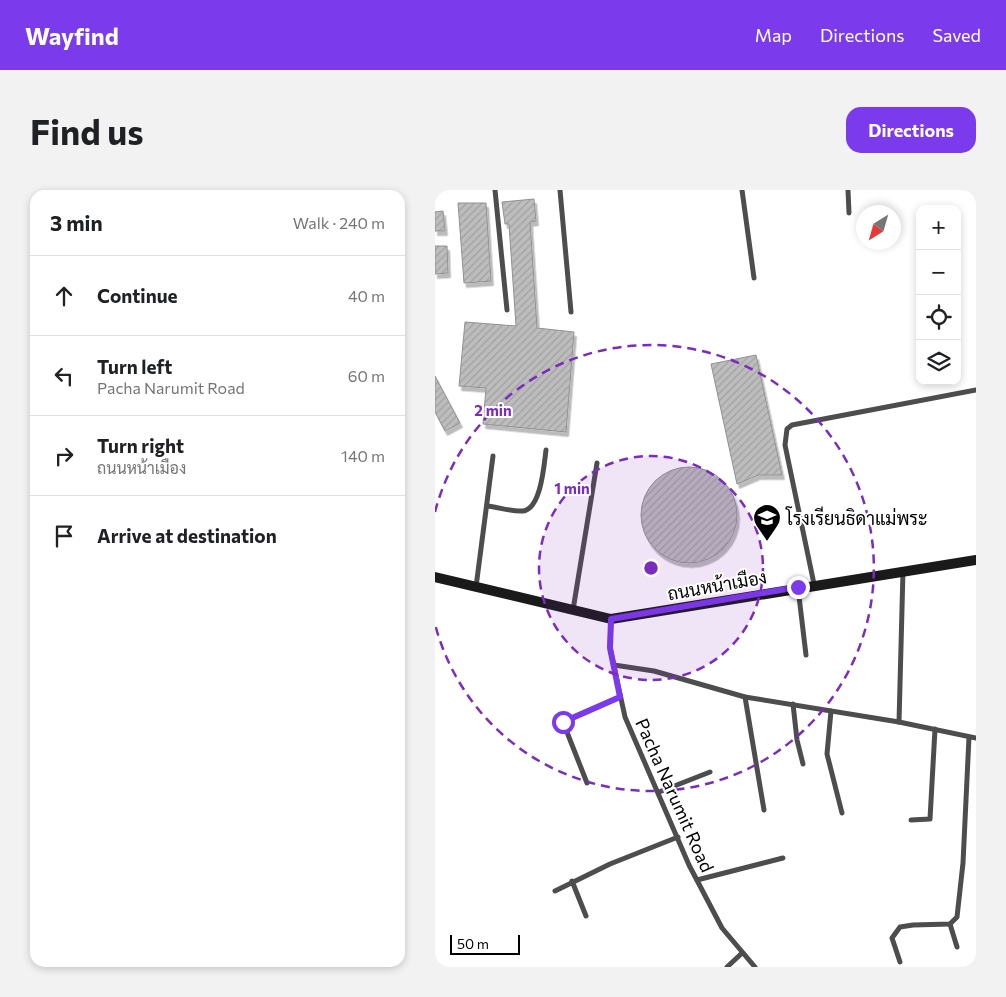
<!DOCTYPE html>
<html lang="en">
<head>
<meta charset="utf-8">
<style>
	:root { --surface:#fff; --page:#f2f2f2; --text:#202124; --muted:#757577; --line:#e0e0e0; --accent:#7c3aed }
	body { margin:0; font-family:Commissioner,Sarabun,sans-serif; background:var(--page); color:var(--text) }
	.controls { position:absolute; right:15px; top:15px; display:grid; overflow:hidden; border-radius:10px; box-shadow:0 2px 8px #0003 }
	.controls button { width:45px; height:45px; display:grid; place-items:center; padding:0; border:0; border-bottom:1px solid var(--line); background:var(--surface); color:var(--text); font:25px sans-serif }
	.compass { position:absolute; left:421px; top:15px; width:45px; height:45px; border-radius:50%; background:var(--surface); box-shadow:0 2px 8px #0003; rotate:217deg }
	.scale { position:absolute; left:15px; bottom:12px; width:70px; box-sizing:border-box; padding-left:5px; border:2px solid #000; border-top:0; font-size:14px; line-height:18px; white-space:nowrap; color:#000; -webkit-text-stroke:4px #fff; paint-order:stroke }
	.stop { position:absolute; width:15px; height:15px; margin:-11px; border:4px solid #7c3aed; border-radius:50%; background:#fff }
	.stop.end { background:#7c3aed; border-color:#fff; box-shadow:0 1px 5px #0008 }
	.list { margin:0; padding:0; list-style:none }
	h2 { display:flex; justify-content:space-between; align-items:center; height:65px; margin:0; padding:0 20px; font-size:21px }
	h2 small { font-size:16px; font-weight:400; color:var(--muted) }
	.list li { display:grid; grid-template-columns:32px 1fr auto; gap:15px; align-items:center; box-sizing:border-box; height:80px; padding:0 20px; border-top:1px solid var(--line) }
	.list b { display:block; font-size:19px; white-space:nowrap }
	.list p { margin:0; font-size:16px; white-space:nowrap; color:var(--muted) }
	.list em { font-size:16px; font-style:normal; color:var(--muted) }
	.icon { flex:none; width:28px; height:28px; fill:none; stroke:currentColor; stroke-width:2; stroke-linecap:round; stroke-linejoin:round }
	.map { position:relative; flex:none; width:541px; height:777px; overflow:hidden; border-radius:15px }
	header { display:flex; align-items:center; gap:30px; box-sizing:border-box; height:70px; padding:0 25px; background:var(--accent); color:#fff }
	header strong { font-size:24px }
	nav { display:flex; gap:28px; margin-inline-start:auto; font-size:18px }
	.intro { display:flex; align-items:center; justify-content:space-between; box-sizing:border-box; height:120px; padding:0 30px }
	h1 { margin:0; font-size:35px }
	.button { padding:12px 22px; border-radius:15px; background:var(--accent); color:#fff; font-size:18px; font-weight:700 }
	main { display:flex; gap:30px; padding:0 30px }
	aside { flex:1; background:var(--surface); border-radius:15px; box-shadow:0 2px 8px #0003 }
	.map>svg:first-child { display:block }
	.building { fill:url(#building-hatch); stroke:#919191; filter:url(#shadow) }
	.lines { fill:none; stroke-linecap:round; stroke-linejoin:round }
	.street { stroke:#4d4d4d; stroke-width:5 }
	.secondary { stroke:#1a1a1a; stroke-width:10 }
	.route { stroke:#7c3aed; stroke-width:6 }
	.ring { fill:none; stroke:#7b2cbf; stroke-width:2.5; stroke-dasharray:9 6 }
	.labels { text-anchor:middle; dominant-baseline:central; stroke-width:4; stroke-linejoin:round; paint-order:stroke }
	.poi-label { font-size:18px; fill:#000; stroke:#fff; text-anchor:start }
	.street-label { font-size:18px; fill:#000; stroke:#fff }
	.centre { fill:#7b2cbf; stroke:#fff; stroke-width:2.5 }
	.ring-label { font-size:15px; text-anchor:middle; font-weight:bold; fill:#7b2cbf; stroke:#fff; stroke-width:4; stroke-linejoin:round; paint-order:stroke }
</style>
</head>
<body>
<header>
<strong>Wayfind</strong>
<nav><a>Map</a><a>Directions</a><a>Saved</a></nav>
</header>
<div class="intro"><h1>Find us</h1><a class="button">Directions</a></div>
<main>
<aside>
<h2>3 min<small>Walk · 240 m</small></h2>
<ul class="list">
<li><svg class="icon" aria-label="ahead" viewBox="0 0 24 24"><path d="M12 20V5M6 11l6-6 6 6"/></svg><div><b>Continue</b></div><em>40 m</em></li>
<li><svg class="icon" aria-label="left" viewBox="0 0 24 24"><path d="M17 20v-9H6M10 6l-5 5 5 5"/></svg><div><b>Turn left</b><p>Pacha Narumit Road</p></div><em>60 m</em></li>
<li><svg class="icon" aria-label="right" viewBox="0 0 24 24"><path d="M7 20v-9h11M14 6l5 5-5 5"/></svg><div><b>Turn right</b><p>ถนนหน้าเมือง</p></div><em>140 m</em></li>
<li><svg class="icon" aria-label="arrive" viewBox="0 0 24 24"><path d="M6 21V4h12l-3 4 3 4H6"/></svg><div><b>Arrive at destination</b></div></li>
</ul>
</aside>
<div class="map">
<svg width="541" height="777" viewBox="0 0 541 777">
	<defs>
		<pattern id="building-hatch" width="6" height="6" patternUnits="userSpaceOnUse" patternTransform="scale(1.25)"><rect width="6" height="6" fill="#bdbdbd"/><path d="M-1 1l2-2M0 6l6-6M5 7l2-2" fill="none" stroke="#a1a1a1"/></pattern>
		<filter id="shadow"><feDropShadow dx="2.5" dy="4.5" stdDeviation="0" flood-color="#0004"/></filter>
	</defs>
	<rect width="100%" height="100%" fill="#fff"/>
	<!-- building -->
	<g class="building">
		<path d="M99,9L101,31L95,32L102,138L139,142L131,242L48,234L51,198L24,196L30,132L81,136L74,34H70L67,12Z"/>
		<path d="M23,13H51L56,91L29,93Z"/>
		<path d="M8,21L10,41H0V22Z"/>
		<path d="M0,56H12L13,83L0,84Z"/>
		<path d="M321,165L347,285H323L302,294L276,174Z"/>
		<path d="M0,186L25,233L10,241L0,222Z"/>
		<circle cx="254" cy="325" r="48"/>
	</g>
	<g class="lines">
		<!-- street -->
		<g class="street">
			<path d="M60,0L72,120"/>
			<path d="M125,0L136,122"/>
			<path d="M307,0L319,88"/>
			<path d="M413,0L414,23"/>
			<path d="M52,316C63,317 77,322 88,321C106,319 109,275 111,260"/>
			<path d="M379,394L350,255L352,239L357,235L541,200"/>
			<path d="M41,397L58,266"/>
			<path d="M363,398L371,465"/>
			<path d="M138,420L162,273"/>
			<path d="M176,429L175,458L190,527L254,675L287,738L320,777"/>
			<path d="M179,475L219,481L310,507L464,532L541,548"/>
			<path d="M310,507L329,620"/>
			<path d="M358,514L362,550L368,574"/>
			<path d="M396,521L392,564L407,623"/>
			<path d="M464,532L468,381"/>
			<path d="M152,593L128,532L185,507"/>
			<path d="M224,602L275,582"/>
			<path d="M476,630L495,629L500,539"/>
			<path d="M262,690L348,668"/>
			<path d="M137,691L151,726"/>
			<path d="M120,701L175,674L243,647"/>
			<path d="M515,734L522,757"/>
			<path d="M465,772L457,748L465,737L478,735L515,734L522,727L528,673L534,547"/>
			<path d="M292,777L306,764"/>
		</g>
		<!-- secondary -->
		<path class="secondary" d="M0,387L176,429L541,370"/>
	</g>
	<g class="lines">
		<!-- route -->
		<path class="route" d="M128,532L185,507L175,458L176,429L363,397"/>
	</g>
	<!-- distance rings -->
	<circle cx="216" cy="378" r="112" fill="#7b2cbf" fill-opacity=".12"/>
	<g class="ring">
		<circle cx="216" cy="378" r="112"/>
		<path d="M0 322A223 223 0 1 1 0 434"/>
	</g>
	<!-- icons -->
	<defs>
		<symbol id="school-pin" viewBox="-11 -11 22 30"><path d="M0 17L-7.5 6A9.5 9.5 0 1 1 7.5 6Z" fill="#000" stroke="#fff"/><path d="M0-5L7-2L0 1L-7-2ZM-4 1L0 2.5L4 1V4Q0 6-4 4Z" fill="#fff"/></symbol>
	</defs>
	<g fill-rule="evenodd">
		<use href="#school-pin" x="316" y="312" width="32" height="43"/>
	</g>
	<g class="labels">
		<!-- poi labels -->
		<g class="poi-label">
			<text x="351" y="328">โรงเรียนธิดาแม่พระ</text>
		</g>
		<!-- street labels -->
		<g class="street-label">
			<text transform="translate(282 395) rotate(-10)">ถนนหน้าเมือง</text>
			<text transform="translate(240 605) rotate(66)">Pacha Narumit Road</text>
		</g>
	</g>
	<circle cx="216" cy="378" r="8" class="centre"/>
	<g class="ring-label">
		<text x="58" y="226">2 min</text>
		<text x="137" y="304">1 min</text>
	</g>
</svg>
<div class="controls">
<button>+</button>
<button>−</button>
<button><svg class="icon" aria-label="locate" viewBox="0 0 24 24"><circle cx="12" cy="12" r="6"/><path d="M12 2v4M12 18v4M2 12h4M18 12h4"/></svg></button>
<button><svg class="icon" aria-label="layers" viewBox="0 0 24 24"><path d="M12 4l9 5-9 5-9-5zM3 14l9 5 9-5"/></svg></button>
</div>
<svg class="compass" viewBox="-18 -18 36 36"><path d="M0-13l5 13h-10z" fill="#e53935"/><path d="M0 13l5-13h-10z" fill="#757577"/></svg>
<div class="scale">50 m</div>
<div class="stop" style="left:128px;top:532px"></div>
<div class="stop end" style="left:363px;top:397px"></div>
</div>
</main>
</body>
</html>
